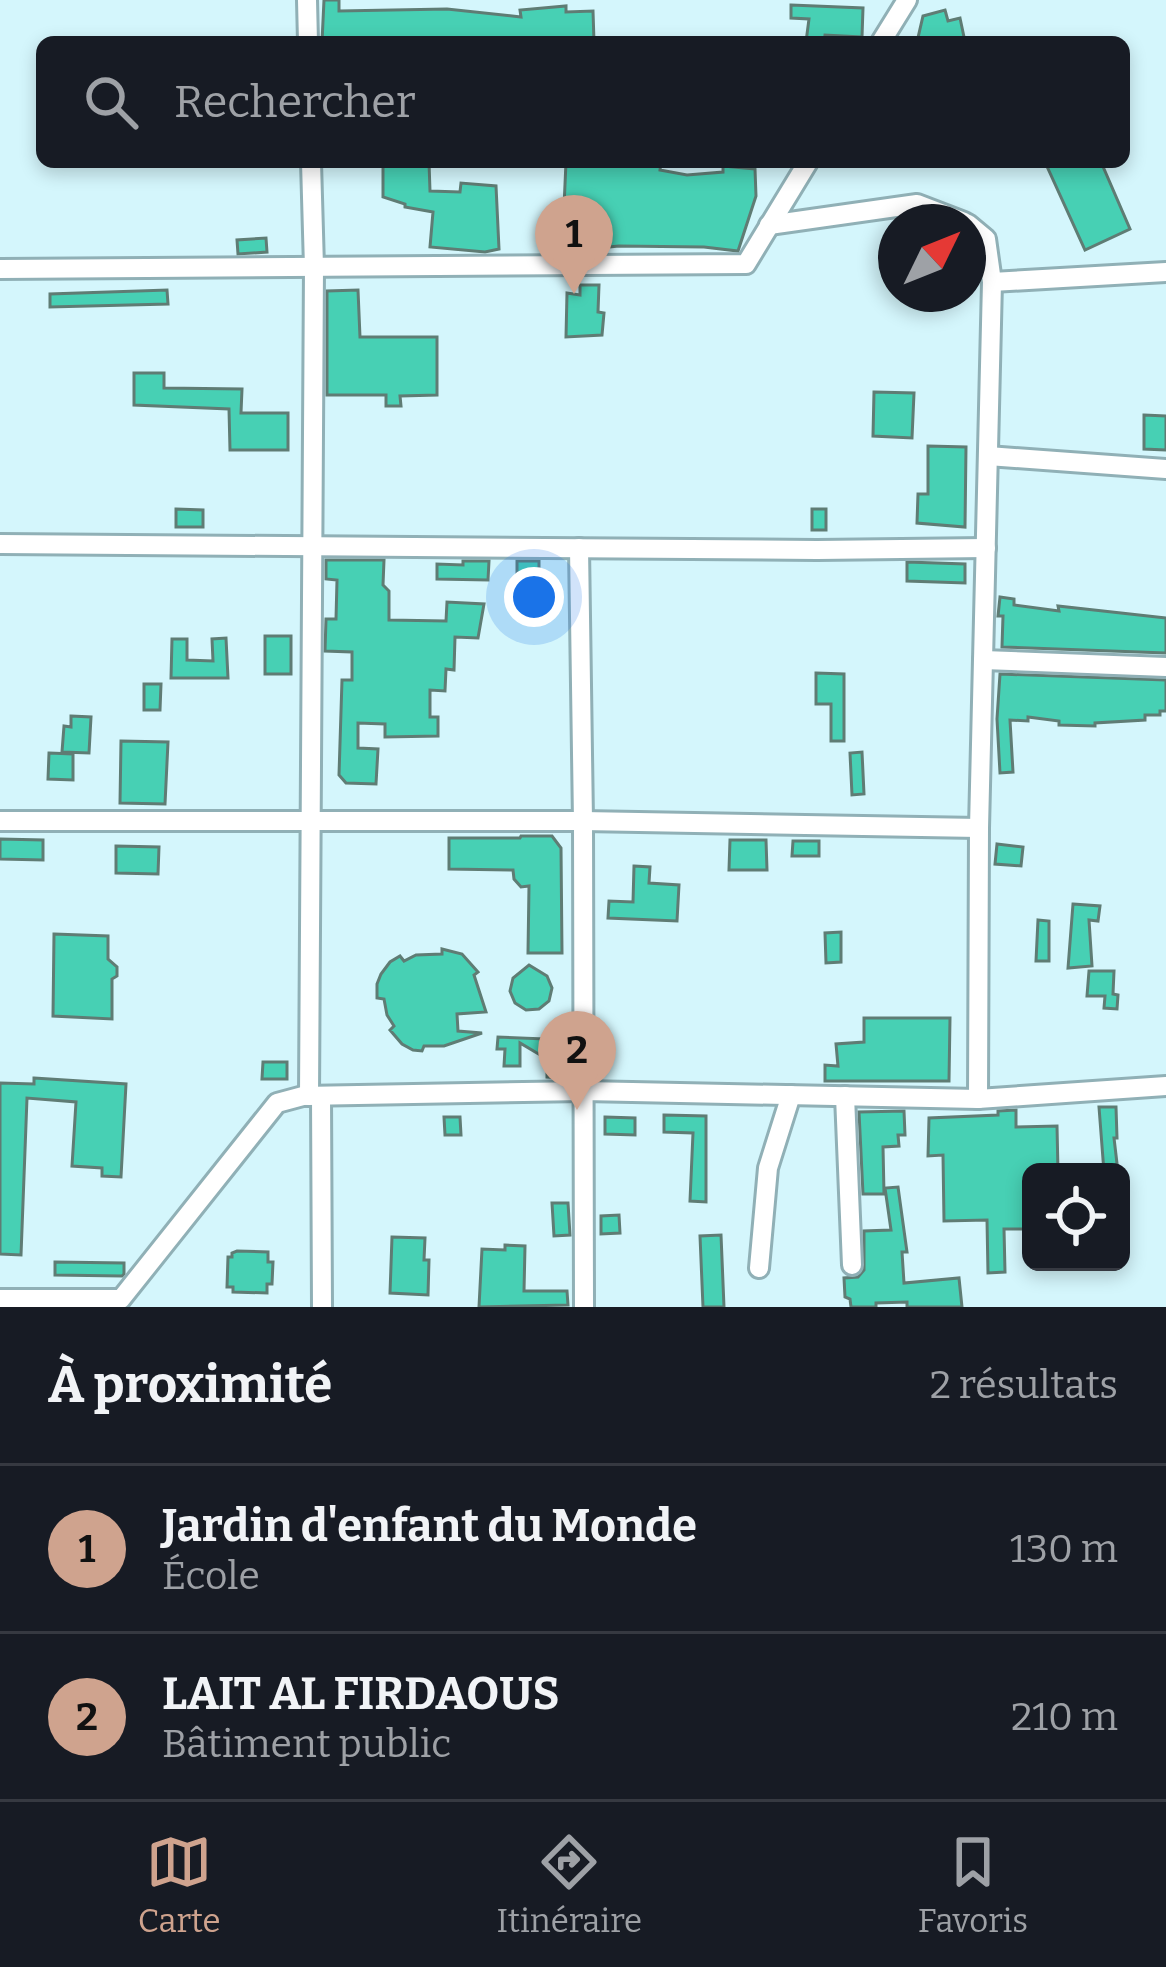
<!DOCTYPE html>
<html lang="fr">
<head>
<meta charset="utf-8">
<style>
	:root { --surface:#171b24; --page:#20242c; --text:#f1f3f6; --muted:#9ea1a6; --line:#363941; --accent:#cfa38e }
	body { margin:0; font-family:Bitter,serif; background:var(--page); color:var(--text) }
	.controls { position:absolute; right:36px; bottom:36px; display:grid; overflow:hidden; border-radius:18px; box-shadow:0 6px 18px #0003 }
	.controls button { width:108px; height:108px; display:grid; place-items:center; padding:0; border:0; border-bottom:3px solid var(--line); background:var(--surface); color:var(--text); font:60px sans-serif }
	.compass { position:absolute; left:878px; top:204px; width:108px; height:108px; border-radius:50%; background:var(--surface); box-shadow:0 6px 18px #0003; rotate:47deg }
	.you { position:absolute; left:534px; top:597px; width:42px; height:42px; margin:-30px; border:9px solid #fff; border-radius:50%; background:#1a73e8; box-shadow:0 0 0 18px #1a73e833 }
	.badge { display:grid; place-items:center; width:78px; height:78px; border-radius:50%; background:var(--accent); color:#111; font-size:39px; font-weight:700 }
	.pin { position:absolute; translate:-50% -99px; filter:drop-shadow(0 3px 6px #0008) }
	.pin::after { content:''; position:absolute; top:63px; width:42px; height:36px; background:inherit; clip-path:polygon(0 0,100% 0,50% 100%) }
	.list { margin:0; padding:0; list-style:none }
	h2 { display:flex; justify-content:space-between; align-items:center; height:156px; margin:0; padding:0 48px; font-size:51px }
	h2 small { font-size:39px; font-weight:400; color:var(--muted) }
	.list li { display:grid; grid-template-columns:78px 1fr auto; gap:36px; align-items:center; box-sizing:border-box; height:168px; padding:0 48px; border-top:3px solid var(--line) }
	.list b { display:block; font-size:45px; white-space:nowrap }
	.list p { margin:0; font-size:39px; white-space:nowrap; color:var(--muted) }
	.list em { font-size:39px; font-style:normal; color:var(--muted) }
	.icon { flex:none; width:66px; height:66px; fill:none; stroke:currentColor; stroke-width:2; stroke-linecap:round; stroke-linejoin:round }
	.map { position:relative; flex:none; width:1166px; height:1307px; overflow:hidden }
	.search { position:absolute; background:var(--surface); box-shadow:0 6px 18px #0003; left:36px; right:36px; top:36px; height:132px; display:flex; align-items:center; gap:30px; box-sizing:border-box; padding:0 42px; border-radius:18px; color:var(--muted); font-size:45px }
	.sheet { height:492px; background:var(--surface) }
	nav { display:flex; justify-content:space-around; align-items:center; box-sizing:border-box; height:168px; border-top:3px solid var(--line); background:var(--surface); font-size:33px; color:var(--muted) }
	nav a { display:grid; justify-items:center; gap:6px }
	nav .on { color:var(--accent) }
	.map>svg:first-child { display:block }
	.building { fill:#47d0b4; stroke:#5f7c74; stroke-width:3 }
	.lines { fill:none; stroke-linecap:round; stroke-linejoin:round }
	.minor-casing { stroke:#90b0b6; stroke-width:24 }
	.minor { stroke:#fff; stroke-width:18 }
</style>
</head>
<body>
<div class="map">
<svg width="1166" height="1307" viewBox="0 0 1166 1307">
	<rect width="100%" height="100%" fill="#d4f6fc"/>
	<!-- building -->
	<g class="building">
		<path d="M324,0H339V11L447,9L521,17L520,10L566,6V12L593,11L594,42H544V40L322,42Z"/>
		<path d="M791,5L863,8L862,37L825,35L824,42H806L809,19L791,18Z"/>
		<path d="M945,10L948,21L960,18L964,37L956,42H917L923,16Z"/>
		<path d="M383,162H429L430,191L460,192L461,183L496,186L499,249L485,252L430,247L433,212L405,207V204L383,197Z"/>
		<path d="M566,162H661L660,170L687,175L723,172V166L755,169L756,196L738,251L704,247L619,246L568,251L564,207Z"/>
		<path d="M1045,162H1101L1130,229L1085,250Z"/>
		<path d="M266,238L267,252L238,254L237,240Z"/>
		<path d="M580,285H599L598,312L604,313L602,335L566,337L567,293L580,295Z"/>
		<path d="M167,290L168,304L50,307V294Z"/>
		<path d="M358,290L360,337H437V395L400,396L401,406H386V395H327V291Z"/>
		<path d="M134,373H164V388L242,389L241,413H288V450H230L229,409L134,405Z"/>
		<path d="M874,392L914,393L912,438L873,436Z"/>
		<path d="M1144,415L1166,416V450L1144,449Z"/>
		<path d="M928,446L966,447L965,527L917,523L918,494H928Z"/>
		<path d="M176,509L203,510V527H176Z"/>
		<rect x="812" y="509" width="14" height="21"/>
		<path d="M326,560H384L383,585L389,591V620L446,621L447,602L484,604L478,638L455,637L454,670L446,669L445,691L430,690V717H438V736L385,737V724L358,723V748L378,749L376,784L346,783L339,775L342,680H352V652L325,651L326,619H336L337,580L326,579Z"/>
		<path d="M463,561H489L488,580L437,579V564L463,565Z"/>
		<rect x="517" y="561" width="22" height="18"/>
		<path d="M907,562L965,564V583L907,581Z"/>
		<path d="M1000,597L1014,599V605L1059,611L1058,606L1166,618V653L1002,647L1003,616H998Z"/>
		<rect x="265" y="636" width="26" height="38"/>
		<path d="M226,638L228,678H171L172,639H187V660L213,661L212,639Z"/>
		<path d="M816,673L844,674V741H831V704H816Z"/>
		<path d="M1000,674L1166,680V711H1160V715H1145V720L1095,723V726L1059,725V721L1028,717V721L1010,720L1013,772L1000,773L997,719Z"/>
		<path d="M144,684H161L160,710H144Z"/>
		<path d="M71,716L91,717L89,753L62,752L64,726L71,727Z"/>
		<path d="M121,741L168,742L165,804L120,803Z"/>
		<path d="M862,752L864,794L852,795L850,753Z"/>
		<path d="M49,753L73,754V780L48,779Z"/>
		<path d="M521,836H552L561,848L562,953H528L529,886L521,887L514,879L513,870L449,869V838H520Z"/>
		<path d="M0,839L43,840V860L0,859Z"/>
		<path d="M730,840H766L767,870H729Z"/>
		<path d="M793,841H819V856H792Z"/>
		<path d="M997,844L1023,847L1021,866L995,864Z"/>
		<path d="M116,846L159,847L158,874L116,873Z"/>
		<path d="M634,866L650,867L649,883L679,885L677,921L608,918L609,901L633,902Z"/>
		<path d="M1073,904L1100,906L1098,921L1089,920L1092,966L1068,968Z"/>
		<path d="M1038,920L1049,921V961H1036Z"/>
		<path d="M841,932V962L826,963L825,933Z"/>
		<path d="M54,934L108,936V959L117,967V976L112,979V1019L53,1016Z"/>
		<path d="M442,949L462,954L478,972L474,975L486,1012L457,1014L458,1031L482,1033L444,1046H424L422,1051L413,1050L402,1044L390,1030L394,1026L387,1015L384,999L377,998V984L381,974L390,962L400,956L404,961L416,955L442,954Z"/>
		<path d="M529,965L547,976L552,988L549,1001L539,1009L526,1010L515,1003L510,991L513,978Z"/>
		<path d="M1089,971H1114L1113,994L1118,995L1117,1009L1104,1008L1105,996H1087Z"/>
		<path d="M864,1018H950L949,1081H825V1065L838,1066L836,1044L864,1042Z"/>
		<path d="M545,1033L562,1034L561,1078L547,1077V1059L520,1043V1066H504L505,1049H497L498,1037L545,1039Z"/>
		<path d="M263,1062H287V1079H262Z"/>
		<path d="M34,1078L126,1084L121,1177L102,1176V1168L72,1166L76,1102L27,1098L21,1255L0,1254V1083L34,1084Z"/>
		<path d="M1099,1107H1116L1117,1138H1114L1118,1172H1104Z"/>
		<path d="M1016,1110V1127L1057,1126L1058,1172H1031V1229H1004L1005,1272L988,1273L987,1220L944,1221L943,1155L928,1156L929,1118L998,1115V1111Z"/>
		<path d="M904,1111L905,1135H898L899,1146L883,1147L884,1194H863L859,1112Z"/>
		<path d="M664,1115L706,1116V1202L690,1201L693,1133L664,1132Z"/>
		<path d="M444,1117H460L461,1135H445Z"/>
		<path d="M605,1117L635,1118V1135L605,1134Z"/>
		<path d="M898,1187L907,1252H902L904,1283L959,1278L962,1307H907V1302L876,1303V1307H851L850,1299L845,1297L844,1278L858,1277L864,1270V1231L891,1230L885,1188Z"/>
		<path d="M552,1203H568L570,1235L554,1236Z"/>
		<path d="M619,1215L620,1233L601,1234V1216Z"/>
		<path d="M721,1235L724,1307H703L700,1236Z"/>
		<path d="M392,1237L425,1238L424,1260H429L428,1295L390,1293Z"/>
		<path d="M505,1245L525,1246L524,1291H567L568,1305L479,1307L482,1249L505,1250Z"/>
		<path d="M237,1251L268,1252V1262H273L272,1284H267V1293L233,1292V1287H227L228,1257H232V1253Z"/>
		<path d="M55,1262L124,1263V1274L122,1276L55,1275Z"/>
	</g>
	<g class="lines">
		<defs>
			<g id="minor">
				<path d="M307,0L308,42"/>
				<path d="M881,42L907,0"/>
				<path d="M968,224L986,239L992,282L979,828L978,1099"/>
				<path d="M769,225L917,204L964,222"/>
				<path d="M0,269L746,264L808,162"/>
				<path d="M992,282L1166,272"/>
				<path d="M988,456L1166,469"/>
				<path d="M0,544L817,550L986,548"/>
				<path d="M579,548L583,821L584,1307"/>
				<path d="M983,660L1166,667"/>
				<path d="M0,821H583L979,828"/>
				<path d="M309,1096L314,267L311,162"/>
				<path d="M321,1096L322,1307"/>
				<path d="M845,1096L852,1265"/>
				<path d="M759,1268L768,1168L791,1095"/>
				<path d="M0,1299H121L277,1103L303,1096L584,1091L978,1099L1166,1086"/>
			</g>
		</defs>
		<!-- minor casing -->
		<use href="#minor" class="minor-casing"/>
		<!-- minor -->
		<use href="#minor" class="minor"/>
	</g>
</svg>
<div class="controls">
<button><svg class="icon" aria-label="locate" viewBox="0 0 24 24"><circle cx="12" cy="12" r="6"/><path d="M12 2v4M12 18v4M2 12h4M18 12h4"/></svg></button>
</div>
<svg class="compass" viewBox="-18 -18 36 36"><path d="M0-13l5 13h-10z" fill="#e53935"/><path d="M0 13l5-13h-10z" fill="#9ea1a6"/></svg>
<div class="you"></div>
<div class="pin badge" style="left:574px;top:294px">1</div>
<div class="pin badge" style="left:577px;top:1110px">2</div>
<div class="search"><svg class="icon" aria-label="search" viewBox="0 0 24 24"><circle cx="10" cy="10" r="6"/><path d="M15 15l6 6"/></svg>Rechercher</div>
</div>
<section class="sheet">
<h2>À proximité<small>2 résultats</small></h2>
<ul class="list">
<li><span class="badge">1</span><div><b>Jardin d'enfant du Monde</b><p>École</p></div><em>130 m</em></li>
<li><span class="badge">2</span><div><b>LAIT AL FIRDAOUS</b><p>Bâtiment public</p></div><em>210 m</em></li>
</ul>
</section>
<nav>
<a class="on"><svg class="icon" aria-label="map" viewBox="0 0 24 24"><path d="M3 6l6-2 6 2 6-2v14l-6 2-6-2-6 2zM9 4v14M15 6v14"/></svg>Carte</a>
<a><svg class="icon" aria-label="directions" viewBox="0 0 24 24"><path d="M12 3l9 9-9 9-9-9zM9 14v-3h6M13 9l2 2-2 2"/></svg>Itinéraire</a>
<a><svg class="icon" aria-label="saved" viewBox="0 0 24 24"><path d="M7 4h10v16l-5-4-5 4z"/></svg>Favoris</a>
</nav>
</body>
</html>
